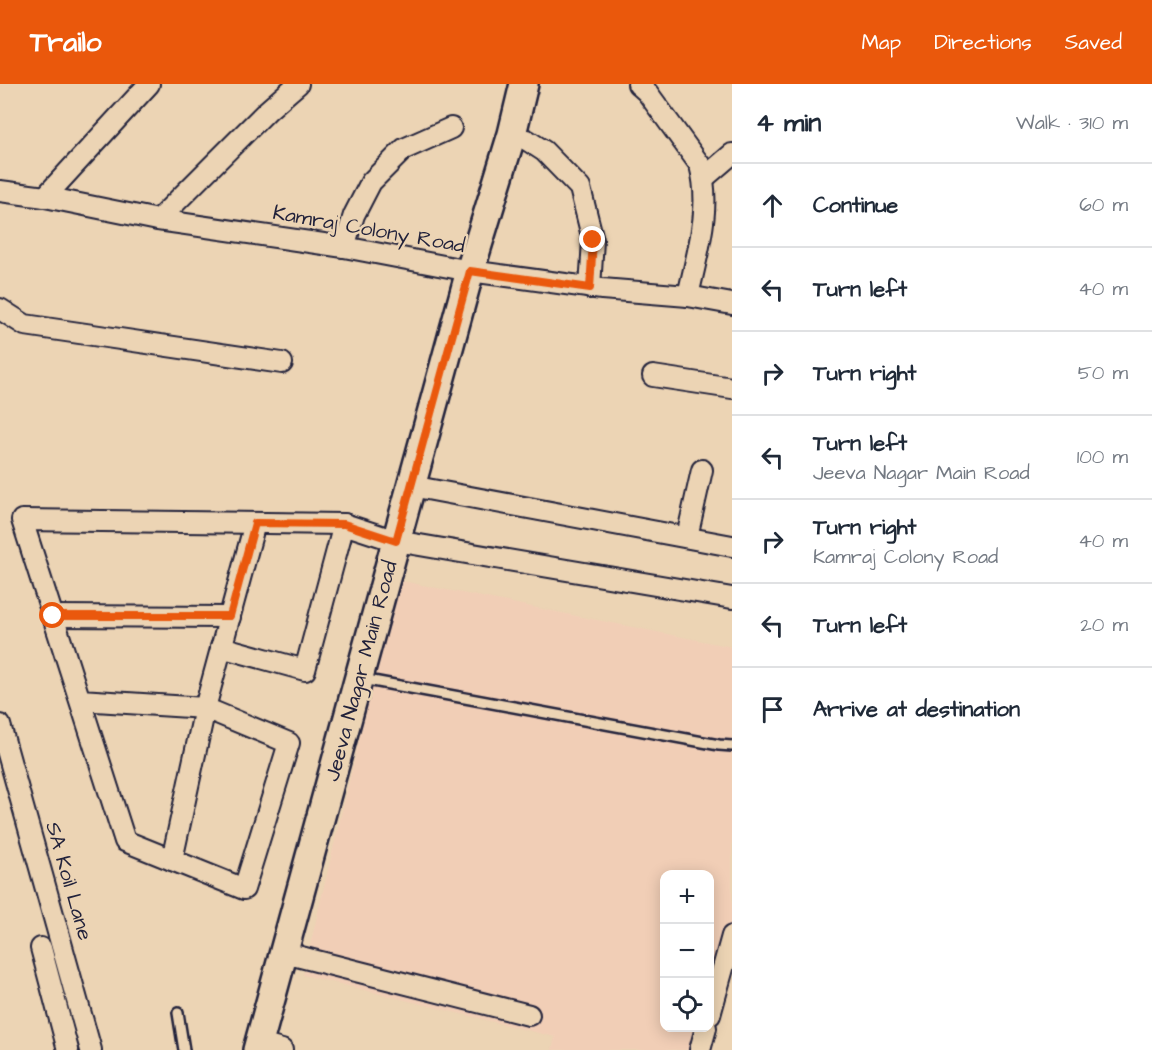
<!DOCTYPE html>
<html lang="en">
<head>
<meta charset="utf-8">
<style>
	:root { --surface:#fff; --page:#f2f2f3; --text:#1f2937; --muted:#747a83; --line:#e0e1e3; --accent:#ea580c }
	body { margin:0; font-family:"Architects Daughter",sans-serif; background:var(--page); color:var(--text) }
	.controls { position:absolute; right:18px; bottom:18px; display:grid; overflow:hidden; border-radius:12px; box-shadow:0 3px 15px #0003 }
	.controls button { width:54px; height:54px; display:grid; place-items:center; padding:0; border:0; border-bottom:2px solid var(--line); background:var(--surface); color:var(--text); font:30px sans-serif }
	.stop { position:absolute; width:18px; height:18px; margin:-14px; border:4px solid #ea580c; border-radius:50%; background:#fff }
	.stop.end { background:#ea580c; border-color:#fff; box-shadow:0 2px 6px #0008 }
	.list { margin:0; padding:0; list-style:none }
	h2 { display:flex; justify-content:space-between; align-items:center; height:78px; margin:0; padding:0 24px; font-size:26px }
	h2 small { font-size:20px; font-weight:400; color:var(--muted) }
	.list li { display:grid; grid-template-columns:39px 1fr auto; gap:18px; align-items:center; box-sizing:border-box; height:84px; padding:0 24px; border-top:2px solid var(--line) }
	.list b { display:block; font-size:22px; white-space:nowrap }
	.list p { margin:0; font-size:20px; white-space:nowrap; color:var(--muted) }
	.list em { font-size:20px; font-style:normal; color:var(--muted) }
	.icon { flex:none; width:33px; height:33px; fill:none; stroke:currentColor; stroke-width:2; stroke-linecap:round; stroke-linejoin:round }
	.map { position:relative; flex:none; width:732px; height:966px; overflow:hidden }
	header { display:flex; align-items:center; gap:36px; box-sizing:border-box; height:84px; padding:0 30px; background:var(--accent); color:#fff }
	header strong { font-size:28px }
	nav { display:flex; gap:33px; margin-inline-start:auto; font-size:21px }
	main { display:flex }
	aside { flex:1; background:var(--surface) }
	.map>svg:first-child { display:block }
	.built { fill:#f1ceb6 }
	.lines { fill:none; stroke-linecap:round; stroke-linejoin:round }
	.lane-casing { stroke:#22223b; stroke-width:14 }
	.street-casing { stroke:#22223b; stroke-width:24 }
	.secondary-casing { stroke:#22223b; stroke-width:32 }
	.lane { stroke:#ecd4b4; stroke-width:9 }
	.street { stroke:#ecd4b4; stroke-width:20 }
	.secondary { stroke:#ecd4b4; stroke-width:27 }
	.route { stroke:#ea580c; stroke-width:8 }
	.labels { text-anchor:middle; dominant-baseline:central; stroke-width:5; stroke-linejoin:round; paint-order:stroke }
	.street-label { font-size:21px; fill:#22223b; stroke:#ecd4b4 }
</style>
</head>
<body>
<header>
<strong>Trailo</strong>
<nav><a>Map</a><a>Directions</a><a>Saved</a></nav>
</header>
<main>
<div class="map">
<svg width="732" height="966" viewBox="0 0 732 966">
	<rect width="100%" height="100%" fill="#ecd4b4"/>
	<filter id="ink" filterUnits="userSpaceOnUse"><feTurbulence type="fractalNoise" baseFrequency=".0167" numOctaves="2"/><feDisplacementMap in="SourceGraphic" scale="12" xChannelSelector="R" yChannelSelector="G"/><feConvolveMatrix kernelMatrix="1 2 1 2 8 2 1 2 1" color-interpolation-filters="sRGB"/></filter>
	<g filter="url(#ink)">
		<!-- built -->
		<path class="built" d="M397,496L732,563V855L710,932V790H664V944H706L699,966H552L555,953L303,891Z"/>
		<g class="lines">
			<defs>
				<g id="lane">
					<path d="M362,595L719,661L732,662"/>
					<path d="M178,929L184,966"/>
				</g>
				<g id="street">
					<path d="M638,0L647,8L700,81C712,125 697,169 688,212"/>
					<path d="M527,56L544,67L580,104L593,156L590,204"/>
					<path d="M704,94L732,70"/>
					<path d="M0,107L45,113L158,136L344,163L470,187L602,205L688,212L732,220"/>
					<path d="M45,113L149,0"/>
					<path d="M158,136L268,26L298,0"/>
					<path d="M344,163L354,131L371,98L404,65L451,44"/>
					<path d="M0,225L25,241L282,279"/>
					<path d="M653,292L732,304"/>
					<path d="M411,402L732,462"/>
					<path d="M687,453L702,386"/>
					<path d="M53,532L230,533"/>
					<path d="M221,563L305,586L344,440"/>
					<path d="M80,616L205,624L289,659L244,805L125,757C91,650 57,543 22,436L344,440L396,457L732,514"/>
					<path d="M0,641L91,966"/>
					<path d="M172,776L205,624L255,439"/>
					<path d="M41,864L68,966"/>
					<path d="M285,869L529,931"/>
					<path d="M710,931L732,852"/>
					<path d="M259,960L282,966"/>
					<path d="M700,966L706,944"/>
				</g>
				<path id="secondary" d="M257,966L470,187L512,50L524,0"/>
			</defs>
			<!-- lane casing -->
			<use href="#lane" class="lane-casing"/>
			<!-- street casing -->
			<use href="#street" class="street-casing"/>
			<!-- secondary casing -->
			<use href="#secondary" class="secondary-casing"/>
			<!-- lane -->
			<use href="#lane" class="lane"/>
			<!-- street -->
			<use href="#street" class="street"/>
			<!-- secondary -->
			<use href="#secondary" class="secondary"/>
		</g>
	</g>
	<g class="lines" filter="url(#ink)">
		<!-- route -->
		<path class="route" d="M53,532H230L255,439L344,440L396,457L470,187L590,204L593,156"/>
	</g>
	<g class="labels">
		<!-- street labels -->
		<g class="street-label">
			<text transform="translate(369 145) rotate(10)">Kamraj Colony Road</text>
			<text transform="translate(361 587) rotate(-75)">Jeeva Nagar Main Road</text>
			<text transform="translate(69 797) rotate(74)">SA Koil Lane</text>
		</g>
	</g>
</svg>
<div class="controls">
<button>+</button>
<button>−</button>
<button><svg class="icon" aria-label="locate" viewBox="0 0 24 24"><circle cx="12" cy="12" r="6"/><path d="M12 2v4M12 18v4M2 12h4M18 12h4"/></svg></button>
</div>
<div class="stop" style="left:53px;top:532px"></div>
<div class="stop end" style="left:593px;top:156px"></div>
</div>
<aside>
<h2>4 min<small>Walk · 310 m</small></h2>
<ul class="list">
<li><svg class="icon" aria-label="ahead" viewBox="0 0 24 24"><path d="M12 20V5M6 11l6-6 6 6"/></svg><div><b>Continue</b></div><em>60 m</em></li>
<li><svg class="icon" aria-label="left" viewBox="0 0 24 24"><path d="M17 20v-9H6M10 6l-5 5 5 5"/></svg><div><b>Turn left</b></div><em>40 m</em></li>
<li><svg class="icon" aria-label="right" viewBox="0 0 24 24"><path d="M7 20v-9h11M14 6l5 5-5 5"/></svg><div><b>Turn right</b></div><em>50 m</em></li>
<li><svg class="icon" aria-label="left" viewBox="0 0 24 24"><path d="M17 20v-9H6M10 6l-5 5 5 5"/></svg><div><b>Turn left</b><p>Jeeva Nagar Main Road</p></div><em>100 m</em></li>
<li><svg class="icon" aria-label="right" viewBox="0 0 24 24"><path d="M7 20v-9h11M14 6l5 5-5 5"/></svg><div><b>Turn right</b><p>Kamraj Colony Road</p></div><em>40 m</em></li>
<li><svg class="icon" aria-label="left" viewBox="0 0 24 24"><path d="M17 20v-9H6M10 6l-5 5 5 5"/></svg><div><b>Turn left</b></div><em>20 m</em></li>
<li><svg class="icon" aria-label="arrive" viewBox="0 0 24 24"><path d="M6 21V4h12l-3 4 3 4H6"/></svg><div><b>Arrive at destination</b></div></li>
</ul>
</aside>
</main>
</body>
</html>
